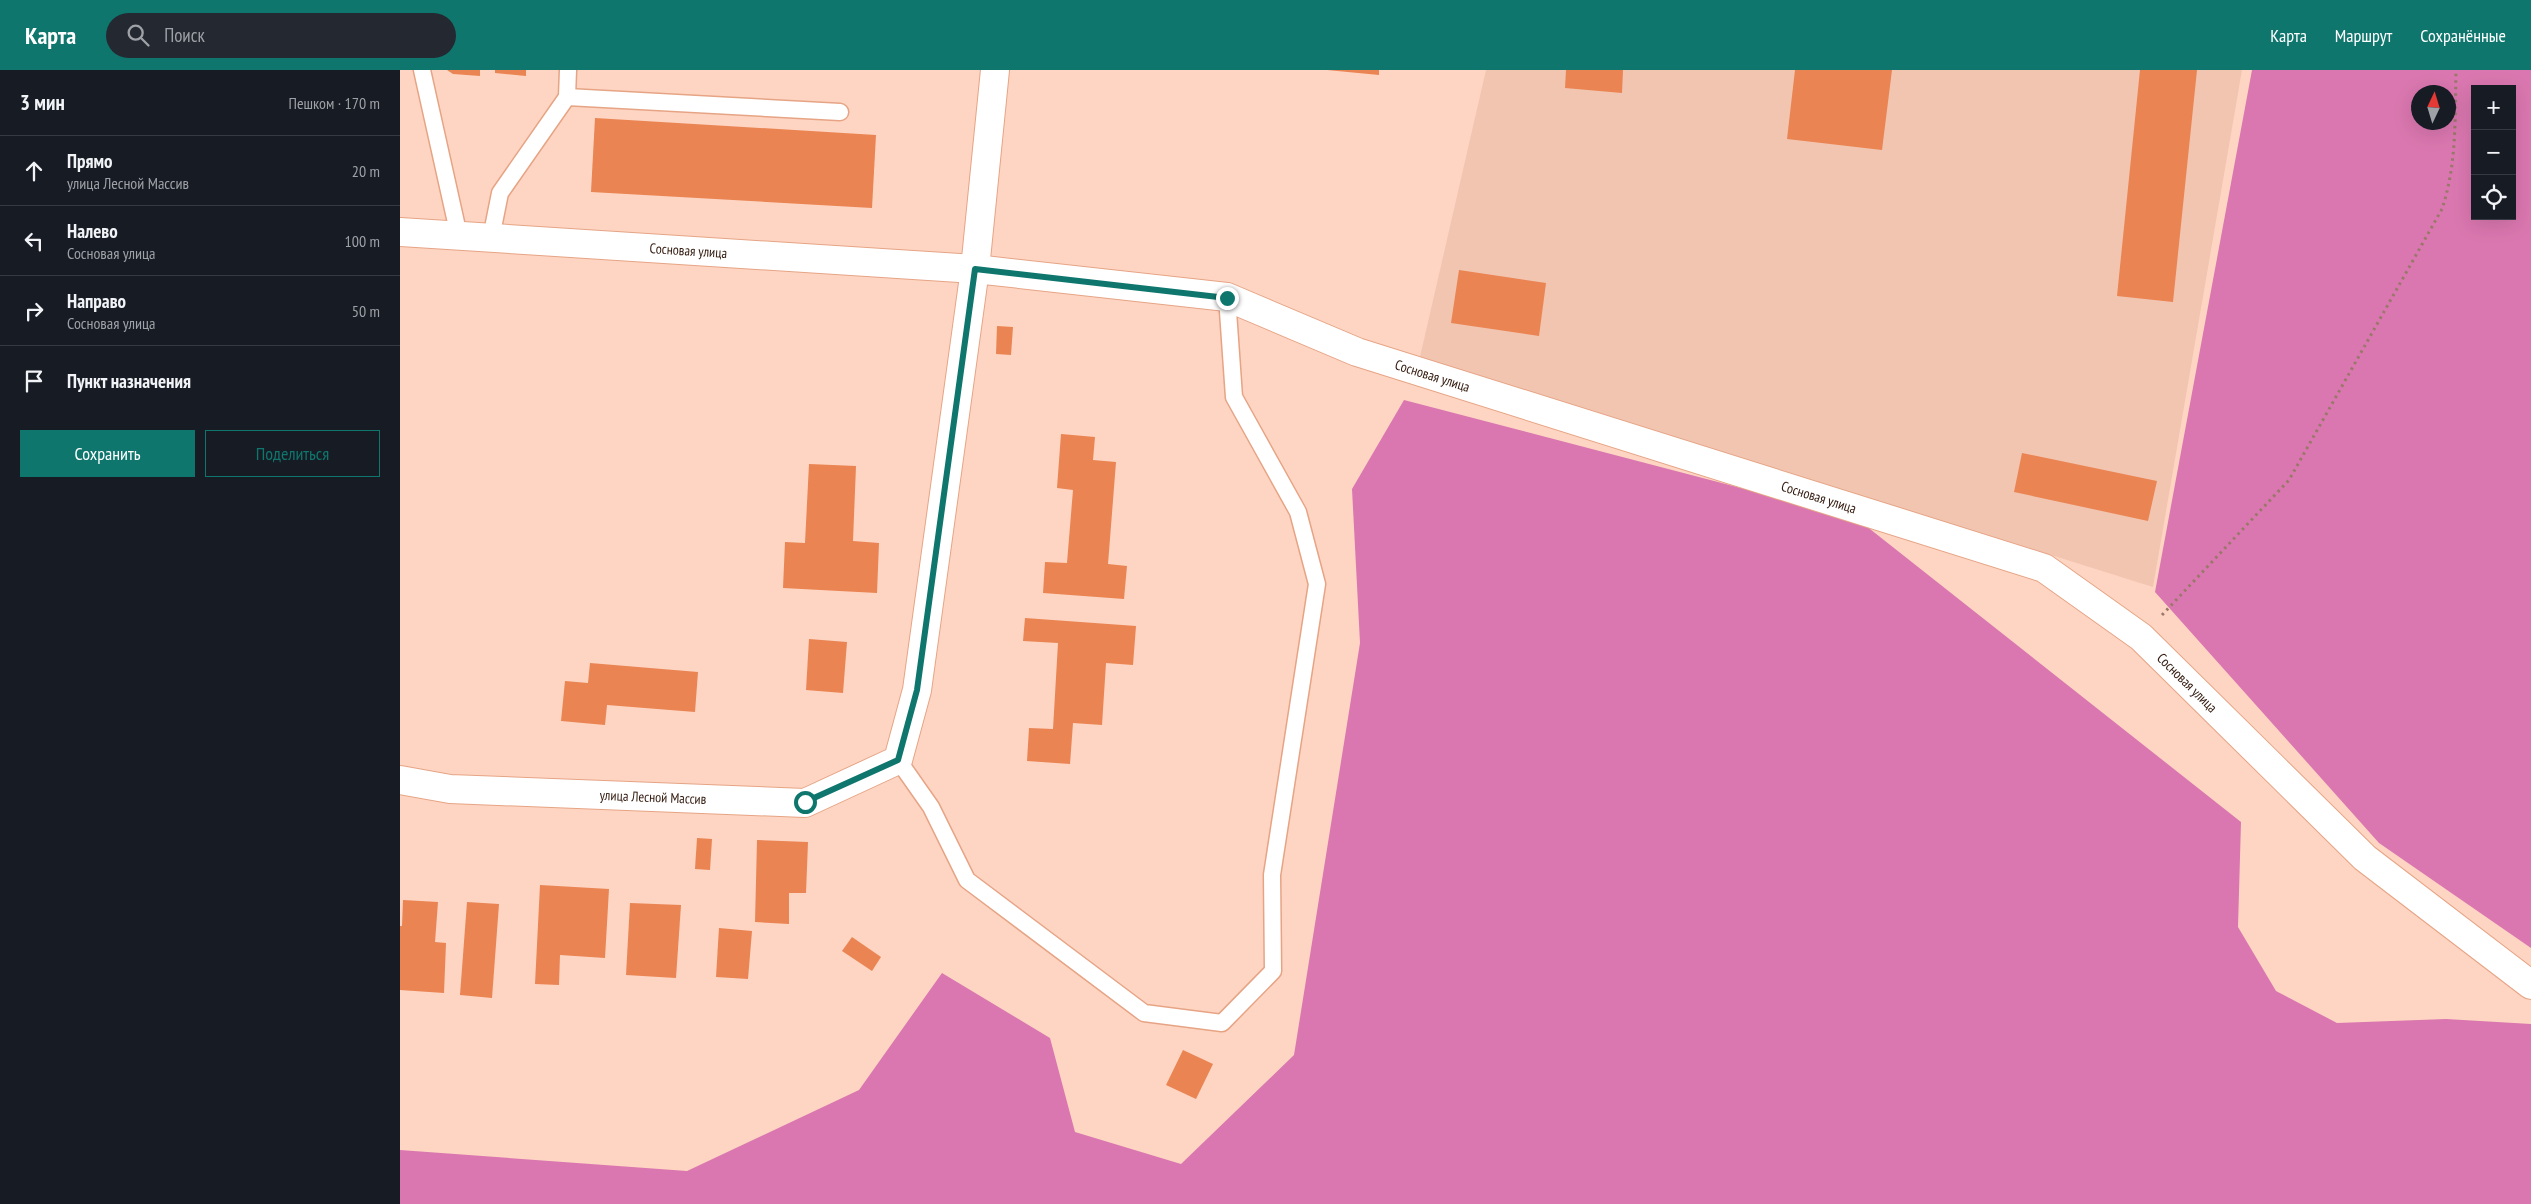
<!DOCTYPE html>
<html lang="ru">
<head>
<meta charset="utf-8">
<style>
	:root { --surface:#171b24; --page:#242831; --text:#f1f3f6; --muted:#9ea1a6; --line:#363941; --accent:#0f766e }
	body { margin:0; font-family:"PT Sans Narrow",sans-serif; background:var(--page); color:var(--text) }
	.controls { position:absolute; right:15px; top:15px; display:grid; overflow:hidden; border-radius:0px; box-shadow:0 5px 20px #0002 }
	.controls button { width:45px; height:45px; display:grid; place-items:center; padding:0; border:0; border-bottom:1px solid var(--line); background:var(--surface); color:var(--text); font:25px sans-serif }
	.compass { position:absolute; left:2011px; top:15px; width:45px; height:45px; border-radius:50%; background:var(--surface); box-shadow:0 5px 20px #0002; rotate:4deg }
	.stop { position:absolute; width:15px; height:15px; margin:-11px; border:4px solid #0f766e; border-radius:50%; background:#fff }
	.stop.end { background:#0f766e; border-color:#fff; box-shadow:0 1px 5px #0008 }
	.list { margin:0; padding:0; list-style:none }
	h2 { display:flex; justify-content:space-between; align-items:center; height:65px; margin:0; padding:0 20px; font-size:21px }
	h2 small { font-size:16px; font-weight:400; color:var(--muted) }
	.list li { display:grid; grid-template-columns:32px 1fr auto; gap:15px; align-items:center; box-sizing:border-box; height:70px; padding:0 20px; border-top:1px solid var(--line) }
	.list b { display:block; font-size:19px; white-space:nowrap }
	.list p { margin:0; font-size:16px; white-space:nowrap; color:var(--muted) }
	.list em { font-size:16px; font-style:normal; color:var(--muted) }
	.actions { display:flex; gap:10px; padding:15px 20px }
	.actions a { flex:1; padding:11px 0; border:1px solid var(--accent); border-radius:0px; text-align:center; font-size:18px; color:var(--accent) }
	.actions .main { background:var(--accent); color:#fff }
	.icon { flex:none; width:28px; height:28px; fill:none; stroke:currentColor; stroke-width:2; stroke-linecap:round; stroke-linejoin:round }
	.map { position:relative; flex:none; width:2131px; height:1134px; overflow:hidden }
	header { display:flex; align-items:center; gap:30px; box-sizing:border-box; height:70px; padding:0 25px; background:var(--accent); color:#fff }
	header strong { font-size:24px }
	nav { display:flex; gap:28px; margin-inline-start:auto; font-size:18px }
	.search { width:350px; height:45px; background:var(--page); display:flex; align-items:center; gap:12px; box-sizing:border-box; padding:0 18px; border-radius:28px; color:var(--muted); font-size:19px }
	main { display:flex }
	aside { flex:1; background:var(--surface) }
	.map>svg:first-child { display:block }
	.built { fill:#f2c5b1 }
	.forest { fill:#da77b0; fill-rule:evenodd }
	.building { fill:#ea8452 }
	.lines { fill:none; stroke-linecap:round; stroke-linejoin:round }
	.service-casing { stroke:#e6a485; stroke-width:19 }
	.minor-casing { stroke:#e6a485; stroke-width:30 }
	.path { stroke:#997869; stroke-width:3; stroke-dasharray:2.5 4; stroke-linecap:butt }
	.service { stroke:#fff; stroke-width:16 }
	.minor { stroke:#fff; stroke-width:28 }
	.route { stroke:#0f766e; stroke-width:6 }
	.labels { text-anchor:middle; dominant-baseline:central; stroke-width:4.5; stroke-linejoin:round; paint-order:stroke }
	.street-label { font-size:14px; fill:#331a0e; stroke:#fff }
</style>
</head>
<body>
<header>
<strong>Карта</strong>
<div class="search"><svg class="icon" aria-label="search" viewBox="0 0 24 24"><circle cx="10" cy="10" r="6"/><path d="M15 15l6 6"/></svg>Поиск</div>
<nav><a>Карта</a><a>Маршрут</a><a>Сохранённые</a></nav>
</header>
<main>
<aside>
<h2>3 мин<small>Пешком · 170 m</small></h2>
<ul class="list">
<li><svg class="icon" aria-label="ahead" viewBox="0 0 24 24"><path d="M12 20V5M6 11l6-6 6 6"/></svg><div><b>Прямо</b><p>улица Лесной Массив</p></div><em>20 m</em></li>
<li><svg class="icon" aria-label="left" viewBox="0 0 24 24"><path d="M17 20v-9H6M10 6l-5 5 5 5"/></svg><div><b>Налево</b><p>Сосновая улица</p></div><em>100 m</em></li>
<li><svg class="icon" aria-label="right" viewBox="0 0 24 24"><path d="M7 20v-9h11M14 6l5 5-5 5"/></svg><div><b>Направо</b><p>Сосновая улица</p></div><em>50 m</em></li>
<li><svg class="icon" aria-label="arrive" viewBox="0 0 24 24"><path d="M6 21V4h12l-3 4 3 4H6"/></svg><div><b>Пункт назначения</b></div></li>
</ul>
<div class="actions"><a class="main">Сохранить</a><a>Поделиться</a></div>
</aside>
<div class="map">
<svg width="2131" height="1134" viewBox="0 0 2131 1134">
	<rect width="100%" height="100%" fill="#fed5c2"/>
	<!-- built -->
	<path class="built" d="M1086,0H1842L1753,517L1020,287Z"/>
	<!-- forest -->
	<g class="forest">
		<path d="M1852,0H2131V878L1979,773L1755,522ZM2075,19H2112V146H2075ZM2018,22H2048V52H2018Z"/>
		<path d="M1004,330L1456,448L1841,752L1838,857L1876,921L1937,953L2046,949L2131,954V1134H0V1080L287,1101L459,1020L542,903L650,968L675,1062L781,1094L894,985L960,573L952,419Z"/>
	</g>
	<!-- building -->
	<g class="building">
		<path d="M47,0H80V6L53,4Z"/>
		<path d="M95,0H126V6L95,3Z"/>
		<path d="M927,0H979V5Z"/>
		<path d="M1166,0H1223L1222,23L1165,18Z"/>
		<path d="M1395,0H1492L1482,80L1387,69Z"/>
		<path d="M1740,0H1797L1773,232L1717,226Z"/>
		<path d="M195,48L476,65L472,138L191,122Z"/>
		<path d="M1059,200L1146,213L1139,266L1051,253Z"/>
		<path d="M597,256L613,257L611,285L596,284Z"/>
		<path d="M661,364L695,367L693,390L716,392L708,494L727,496L724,529L643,523L645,492L667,493L673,420L657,418Z"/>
		<path d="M1622,383L1757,411L1748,451L1614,422Z"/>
		<path d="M409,394L456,396L453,471L479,473L477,523L383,518L385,472L405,473Z"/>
		<path d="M625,548L736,556L733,595L706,593L702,655L673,653L670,694L627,691L629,658L653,659L658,573L623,571Z"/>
		<path d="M409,569L447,572L443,623L406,620Z"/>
		<path d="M190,593L298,602L295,642L207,635L205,655L161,651L165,611L188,613Z"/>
		<path d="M297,768L312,769L310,800L295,799Z"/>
		<path d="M357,770L408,772L406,823H389V854L355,852Z"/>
		<path d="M140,815L209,819L205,888L160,885L159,915L135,914Z"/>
		<path d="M3,830L38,832L35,872L46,873L44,923L0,920V856H2Z"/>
		<path d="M67,832L99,834L92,928L60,925Z"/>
		<path d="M230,833L281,835L276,908L226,905Z"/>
		<path d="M319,858L352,861L348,909L316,907Z"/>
		<path d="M452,867L481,887L472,901L442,881Z"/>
		<path d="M783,980L813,994L796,1029L766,1015Z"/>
	</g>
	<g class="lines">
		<defs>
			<g id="service">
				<path d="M22,0L59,166"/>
				<path d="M167,27L440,42"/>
				<path d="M91,168L100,123L167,27L168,0"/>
				<path d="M498,690L531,737L567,810L744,943L822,953L873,901L872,805L917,514L898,442L834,327L827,227"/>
			</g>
			<g id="minor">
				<path id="s1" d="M0,162L575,199L827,227L957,282L1644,498L1741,567L1965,788L2131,915"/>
				<path id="s2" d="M0,710L50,719L405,733L498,690L517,620L575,199L595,0"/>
			</g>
		</defs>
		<!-- service casing -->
		<use href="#service" class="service-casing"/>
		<!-- minor casing -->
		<use href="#minor" class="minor-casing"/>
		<!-- path -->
		<path class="path" d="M1762,545L1889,410L2042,139C2057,94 2055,46 2056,0"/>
		<!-- service -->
		<use href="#service" class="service"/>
		<!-- minor -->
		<use href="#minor" class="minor"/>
	</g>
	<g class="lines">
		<!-- route -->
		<path class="route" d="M405,732L498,690L517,620L575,199L827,228"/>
	</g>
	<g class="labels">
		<!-- street labels -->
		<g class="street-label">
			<text stroke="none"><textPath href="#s1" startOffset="289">Сосновая улица</textPath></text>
			<text stroke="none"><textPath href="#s1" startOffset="1050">Сосновая улица</textPath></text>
			<text stroke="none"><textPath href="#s1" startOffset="1455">Сосновая улица</textPath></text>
			<text stroke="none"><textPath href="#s1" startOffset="1875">Сосновая улица</textPath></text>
			<text stroke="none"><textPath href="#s2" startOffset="254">улица Лесной Массив</textPath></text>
		</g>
	</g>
</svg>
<div class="controls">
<button>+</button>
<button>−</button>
<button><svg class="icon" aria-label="locate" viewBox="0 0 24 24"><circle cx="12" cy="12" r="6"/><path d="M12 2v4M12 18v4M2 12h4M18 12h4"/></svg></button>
</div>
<svg class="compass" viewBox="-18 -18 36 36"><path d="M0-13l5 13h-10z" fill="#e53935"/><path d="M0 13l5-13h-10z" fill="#9ea1a6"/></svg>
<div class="stop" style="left:405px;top:732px"></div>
<div class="stop end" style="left:827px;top:228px"></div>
</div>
</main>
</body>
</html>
